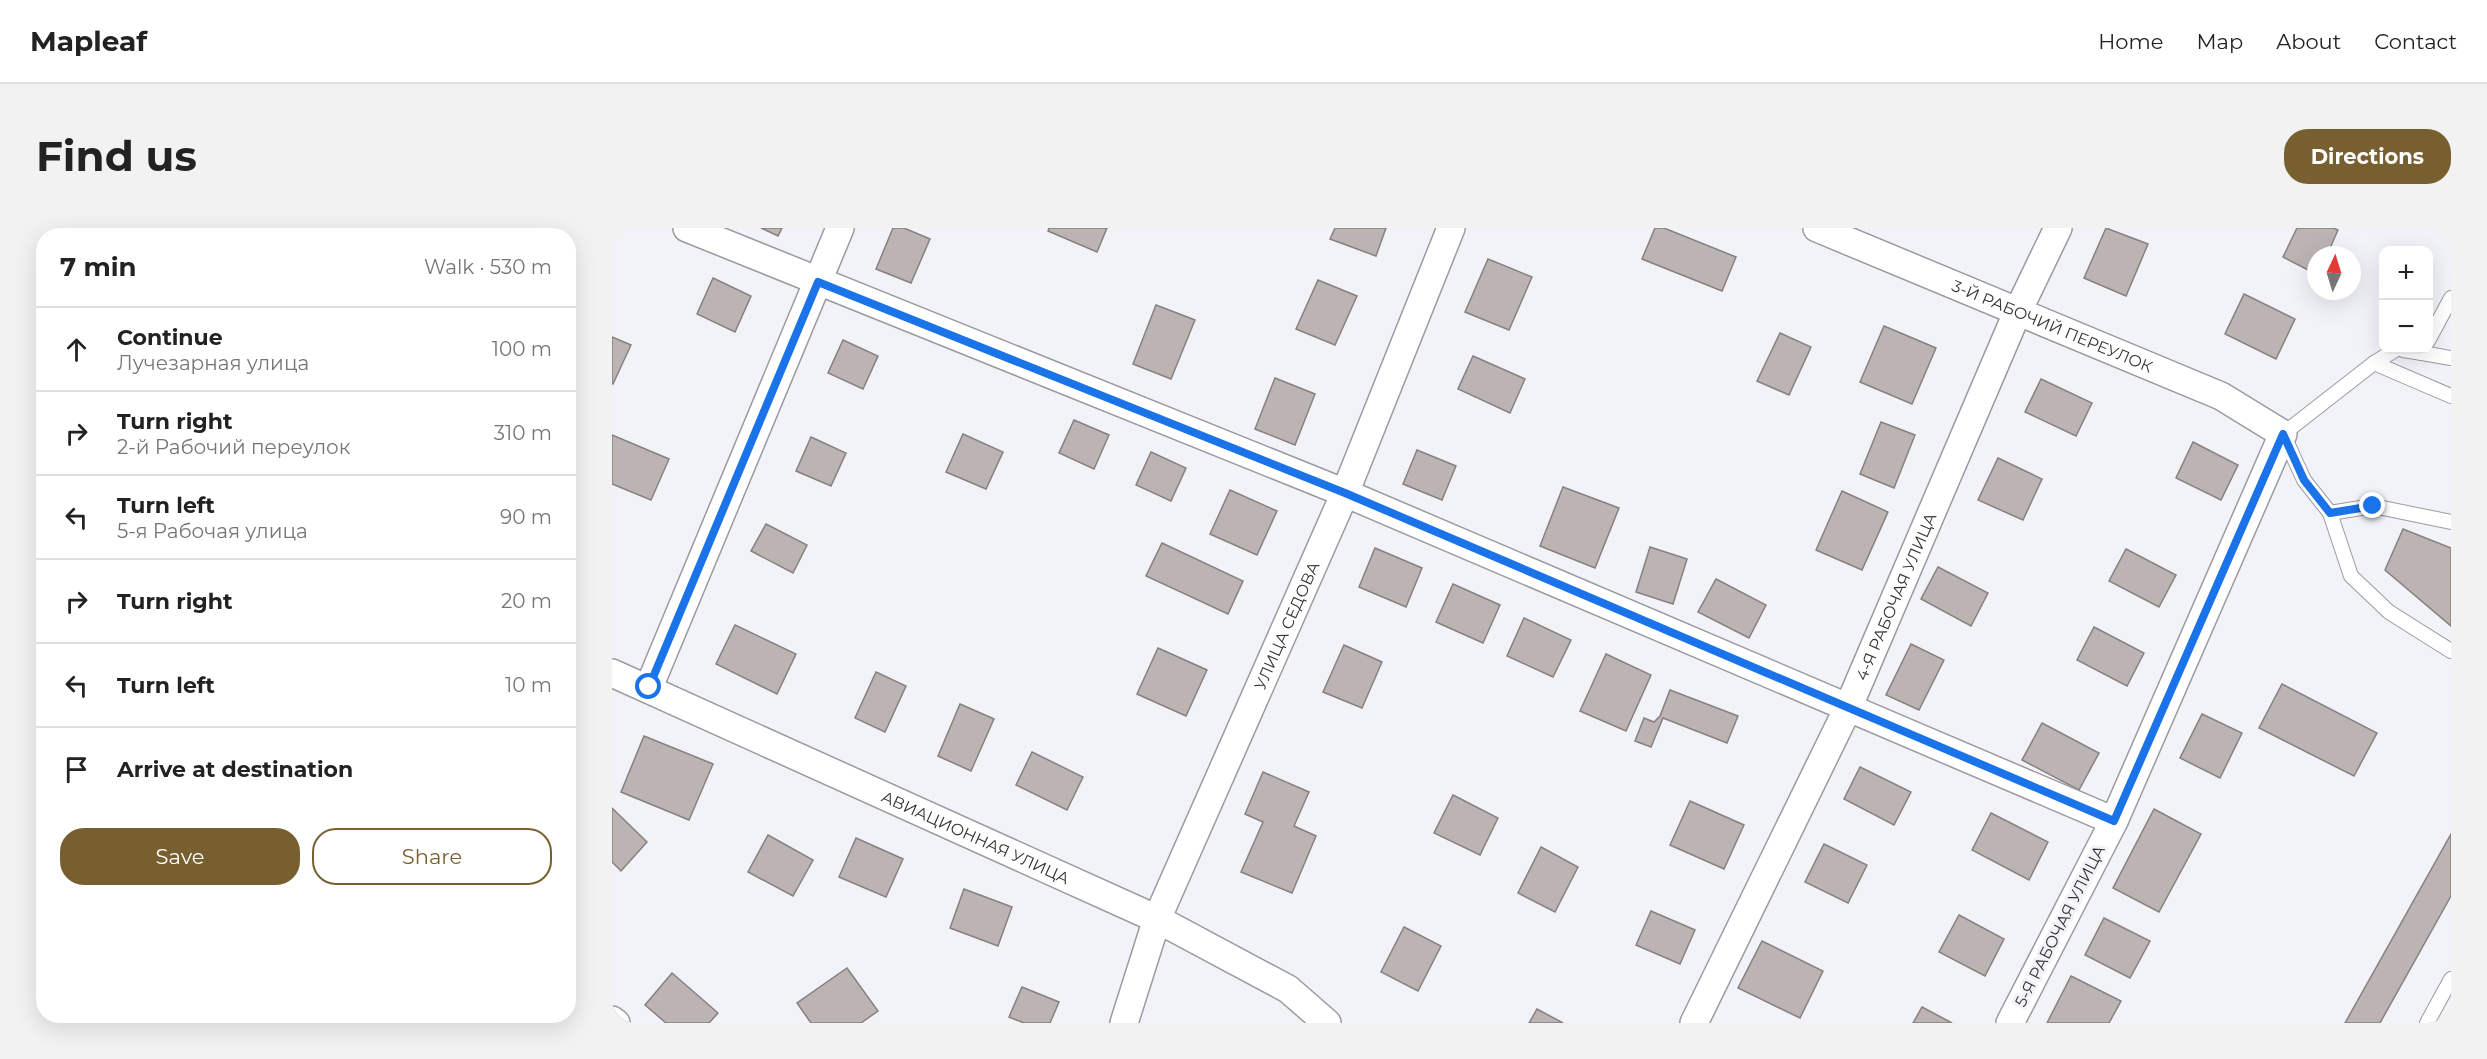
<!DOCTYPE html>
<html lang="en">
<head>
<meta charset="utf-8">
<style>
	:root { --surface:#fff; --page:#f2f2f2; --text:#222; --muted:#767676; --line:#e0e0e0; --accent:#785f30 }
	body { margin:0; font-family:Montserrat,sans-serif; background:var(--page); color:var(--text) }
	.controls { position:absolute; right:18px; top:18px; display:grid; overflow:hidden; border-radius:12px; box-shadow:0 6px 24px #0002 }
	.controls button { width:54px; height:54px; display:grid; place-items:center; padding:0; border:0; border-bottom:2px solid var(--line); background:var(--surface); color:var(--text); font:30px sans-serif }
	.compass { position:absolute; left:1695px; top:18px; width:54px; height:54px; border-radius:50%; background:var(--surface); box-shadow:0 6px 24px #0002; rotate:4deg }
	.stop { position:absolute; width:18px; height:18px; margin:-14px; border:4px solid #1a73e8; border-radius:50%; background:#fff }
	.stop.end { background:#1a73e8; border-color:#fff; box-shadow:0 2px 6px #0008 }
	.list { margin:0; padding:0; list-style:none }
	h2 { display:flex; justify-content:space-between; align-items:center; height:78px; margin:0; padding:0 24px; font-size:26px }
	h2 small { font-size:20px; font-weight:400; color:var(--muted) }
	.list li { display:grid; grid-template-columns:39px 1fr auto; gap:18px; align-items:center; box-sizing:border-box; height:84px; padding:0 24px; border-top:2px solid var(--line) }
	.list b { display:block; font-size:22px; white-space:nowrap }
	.list p { margin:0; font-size:20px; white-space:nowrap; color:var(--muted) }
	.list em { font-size:20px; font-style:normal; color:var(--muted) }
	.actions { display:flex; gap:12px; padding:18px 24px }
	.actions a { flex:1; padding:14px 0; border:2px solid var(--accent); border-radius:24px; text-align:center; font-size:21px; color:var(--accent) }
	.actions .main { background:var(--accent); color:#fff }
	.icon { flex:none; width:33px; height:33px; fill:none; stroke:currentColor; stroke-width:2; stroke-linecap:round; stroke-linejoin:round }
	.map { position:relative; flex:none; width:1839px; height:795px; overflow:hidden; border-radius:24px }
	header { display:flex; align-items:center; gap:36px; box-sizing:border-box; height:84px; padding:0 30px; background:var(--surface); border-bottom:2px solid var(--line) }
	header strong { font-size:28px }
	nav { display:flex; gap:33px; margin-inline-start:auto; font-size:21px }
	.intro { display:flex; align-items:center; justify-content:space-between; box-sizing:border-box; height:144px; padding:0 36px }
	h1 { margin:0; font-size:42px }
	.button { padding:15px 27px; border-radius:24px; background:var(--accent); color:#fff; font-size:21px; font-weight:700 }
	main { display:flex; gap:36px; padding:0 36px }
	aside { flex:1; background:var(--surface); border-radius:24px; box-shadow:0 6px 24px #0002 }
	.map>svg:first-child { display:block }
	.building { fill:#bbb4b3; stroke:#87807e; stroke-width:1.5 }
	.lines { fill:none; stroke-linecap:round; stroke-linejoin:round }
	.lane-casing { stroke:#9a9ba1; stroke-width:16 }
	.street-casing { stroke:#9a9ba1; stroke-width:30 }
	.lane { stroke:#fff; stroke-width:14 }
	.street { stroke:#fff; stroke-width:27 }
	.route { stroke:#1a73e8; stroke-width:8 }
	.labels { text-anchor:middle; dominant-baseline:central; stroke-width:6; stroke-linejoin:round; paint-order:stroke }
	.street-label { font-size:16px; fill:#333335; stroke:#f2f3f9 }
</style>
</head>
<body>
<header>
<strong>Mapleaf</strong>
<nav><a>Home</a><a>Map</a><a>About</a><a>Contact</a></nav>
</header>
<div class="intro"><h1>Find us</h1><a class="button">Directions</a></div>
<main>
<aside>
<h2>7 min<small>Walk · 530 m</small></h2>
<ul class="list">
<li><svg class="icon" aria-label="ahead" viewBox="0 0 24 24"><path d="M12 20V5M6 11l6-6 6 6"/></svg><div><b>Continue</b><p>Лучезарная улица</p></div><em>100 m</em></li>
<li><svg class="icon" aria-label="right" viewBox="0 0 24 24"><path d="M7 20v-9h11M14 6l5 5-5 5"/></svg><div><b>Turn right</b><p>2-й Рабочий переулок</p></div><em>310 m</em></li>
<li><svg class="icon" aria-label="left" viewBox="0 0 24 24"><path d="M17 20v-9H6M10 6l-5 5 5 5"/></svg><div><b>Turn left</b><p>5-я Рабочая улица</p></div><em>90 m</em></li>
<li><svg class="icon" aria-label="right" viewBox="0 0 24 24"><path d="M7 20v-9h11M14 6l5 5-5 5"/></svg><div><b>Turn right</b></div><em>20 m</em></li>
<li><svg class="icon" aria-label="left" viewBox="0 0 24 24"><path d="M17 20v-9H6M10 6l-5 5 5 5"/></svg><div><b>Turn left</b></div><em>10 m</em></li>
<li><svg class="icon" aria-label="arrive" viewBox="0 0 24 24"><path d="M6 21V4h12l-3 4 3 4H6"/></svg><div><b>Arrive at destination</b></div></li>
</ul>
<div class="actions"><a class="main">Save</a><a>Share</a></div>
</aside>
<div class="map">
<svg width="1839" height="795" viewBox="0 0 1839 795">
	<rect width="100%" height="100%" fill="#f2f3f9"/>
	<!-- building -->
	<g class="building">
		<path d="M149,0H170L166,8Z"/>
		<path d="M281,0H292L318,11L299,55L264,41Z"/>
		<path d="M437,0H495L485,24L436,3Z"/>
		<path d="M723,0H774L764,28L718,11Z"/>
		<path d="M1043,0H1052L1124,29L1110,63L1030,31Z"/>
		<path d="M1494,0L1536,16L1514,68L1472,50Z"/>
		<path d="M1685,0H1721L1726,2L1715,27H1704V46L1671,29Z"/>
		<path d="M876,31L920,49L897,102L853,84Z"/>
		<path d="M101,50L139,68L123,104L85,86Z"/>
		<path d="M706,52L745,68L723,117L684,101Z"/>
		<path d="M1632,66L1683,91L1664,131L1613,106Z"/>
		<path d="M544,77L583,92L559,151L521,136Z"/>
		<path d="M1272,98L1324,120L1300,176L1248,154Z"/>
		<path d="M1168,105L1199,119L1177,167L1145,153Z"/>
		<path d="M0,109L19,117L1,156H0Z"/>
		<path d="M231,112L266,128L251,161L216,145Z"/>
		<path d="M861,128L913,151L898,185L846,161Z"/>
		<path d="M663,150L703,166L683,217L643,201Z"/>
		<path d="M1429,151L1480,175L1464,208L1413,184Z"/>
		<path d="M462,192L497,207L482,241L447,225Z"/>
		<path d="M1269,194L1303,207L1282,260L1248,246Z"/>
		<path d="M351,206L391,224L374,261L334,244Z"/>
		<path d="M0,207L57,231L39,272L0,256Z"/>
		<path d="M199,209L234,225L219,258L184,243Z"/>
		<path d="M1581,214L1626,237L1609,272L1564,250Z"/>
		<path d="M805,222L844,238L830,272L791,256Z"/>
		<path d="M539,224L574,240L559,273L524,257Z"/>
		<path d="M1386,230L1430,251L1411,292L1366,272Z"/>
		<path d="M951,259L1007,280L983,340L928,318Z"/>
		<path d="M618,262L665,283L645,327L598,306Z"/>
		<path d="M1230,263L1276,284L1250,342L1204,322Z"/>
		<path d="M154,296L195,317L181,345L139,323Z"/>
		<path d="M1791,301L1839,320V398L1773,342Z"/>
		<path d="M550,315L631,353L616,386L534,348Z"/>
		<path d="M1038,319L1075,331L1061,376L1024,364Z"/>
		<path d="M763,320L810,340L794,379L747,359Z"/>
		<path d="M1514,321L1564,347L1547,379L1497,353Z"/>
		<path d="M1326,339L1376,365L1359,398L1309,371Z"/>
		<path d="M1104,351L1154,377L1137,410L1086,384Z"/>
		<path d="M841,356L888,377L871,415L824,394Z"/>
		<path d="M912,390L959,412L941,449L895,428Z"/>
		<path d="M123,397L184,426L165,466L104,436Z"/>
		<path d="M1482,399L1532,425L1515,458L1465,432Z"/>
		<path d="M1299,416L1332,432L1307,482L1274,467Z"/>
		<path d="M732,417L770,434L750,480L711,464Z"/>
		<path d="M546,420L595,442L574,488L525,466Z"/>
		<path d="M994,426L1039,447L1014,503L968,483Z"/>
		<path d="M264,444L294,458L273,504L243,490Z"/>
		<path d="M1670,456L1765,505L1742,548L1647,500Z"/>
		<path d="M1058,462L1126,488L1115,515L1051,490L1039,519L1023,513L1032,490L1042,494L1048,488Z"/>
		<path d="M348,476L382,491L359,543L326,528Z"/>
		<path d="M1590,486L1630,505L1608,550L1568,530Z"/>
		<path d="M1430,495L1487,525L1467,562L1410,532Z"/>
		<path d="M32,508L101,536L77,592L9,564Z"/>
		<path d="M420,524L471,549L455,582L404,557Z"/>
		<path d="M1248,539L1299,564L1282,597L1232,571Z"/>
		<path d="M651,544L697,564L682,598L704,608L680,665L629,644L651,594L633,586Z"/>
		<path d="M841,567L886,590L868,627L822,605Z"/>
		<path d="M1078,573L1132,597L1112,641L1058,617Z"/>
		<path d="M0,580L35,614L9,643L0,634Z"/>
		<path d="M1542,581L1589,606L1547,684L1501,660Z"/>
		<path d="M1379,585L1436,614L1417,652L1360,622Z"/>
		<path d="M1839,606V668L1768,795H1733Z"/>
		<path d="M156,607L201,632L181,668L136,644Z"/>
		<path d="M244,610L291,631L274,669L227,649Z"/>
		<path d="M1212,616L1255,637L1236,675L1193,654Z"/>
		<path d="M929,619L966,639L943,684L906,665Z"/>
		<path d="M352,661L400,679L386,718L338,700Z"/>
		<path d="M1039,683L1083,702L1068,736L1024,717Z"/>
		<path d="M1347,687L1392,711L1373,748L1327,724Z"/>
		<path d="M1492,690L1538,713L1518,750L1473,727Z"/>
		<path d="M792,699L829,718L806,763L769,744Z"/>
		<path d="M1150,713L1211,743L1188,790L1126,760Z"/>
		<path d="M235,740L266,783L249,795H199L185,775Z"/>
		<path d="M60,745L106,785L97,795H54L33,777Z"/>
		<path d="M1459,748L1509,773L1497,795H1435Z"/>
		<path d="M410,759L447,774L438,795H412L397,789Z"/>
		<path d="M1310,779L1340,795H1301Z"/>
		<path d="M925,781L951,795H917Z"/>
	</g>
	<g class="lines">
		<defs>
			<g id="lane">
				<path d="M1816,113L1839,70"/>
				<path d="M1783,122L1762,135L1671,206L1692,252L1718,285L1739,348L1777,384L1839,423"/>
				<path d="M1791,122L1810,125L1812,122"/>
				<path d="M1810,125L1839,130"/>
				<path d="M1762,135L1839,168"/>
				<path d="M1718,285L1761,278L1839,294"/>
				<path d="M1815,795L1839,751"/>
			</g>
			<g id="street">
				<path d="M75,0L733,265L1502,593"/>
				<path id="s1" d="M1205,0L1609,168L1671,206L1502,593L1398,795"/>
				<path id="s2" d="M0,445L545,691L676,761L715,795"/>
				<path d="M37,459L228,0"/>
				<path d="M0,792L4,795"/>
				<path id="s3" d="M512,795L545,691L733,265L839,0"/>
				<path id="s4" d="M1082,795L1236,480L1405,85L1446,0"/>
			</g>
		</defs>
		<!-- lane casing -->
		<use href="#lane" class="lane-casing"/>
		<!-- street casing -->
		<use href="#street" class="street-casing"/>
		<!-- lane -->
		<use href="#lane" class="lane"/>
		<!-- street -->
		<use href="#street" class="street"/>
	</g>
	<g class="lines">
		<!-- route -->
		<path class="route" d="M37,459L206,54L733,265L1502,593L1671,206L1692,252L1718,285L1761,278"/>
	</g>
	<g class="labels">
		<!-- street labels -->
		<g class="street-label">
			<text stroke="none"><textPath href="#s1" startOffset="255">3-Й РАБОЧИЙ ПЕРЕУЛОК</textPath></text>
			<text stroke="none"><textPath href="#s4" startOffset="472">4-Я РАБОЧАЯ УЛИЦА</textPath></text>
			<text stroke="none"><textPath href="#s3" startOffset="430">УЛИЦА СЕДОВА</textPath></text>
			<text stroke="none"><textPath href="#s2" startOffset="399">АВИАЦИОННАЯ УЛИЦА</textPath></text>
			<text transform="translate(1448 698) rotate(-63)">5-Я РАБОЧАЯ УЛИЦА</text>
		</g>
	</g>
</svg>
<div class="controls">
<button>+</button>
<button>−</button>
</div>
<svg class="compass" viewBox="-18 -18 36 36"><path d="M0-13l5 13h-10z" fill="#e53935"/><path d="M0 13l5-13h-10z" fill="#767676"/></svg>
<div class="stop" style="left:37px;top:459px"></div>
<div class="stop end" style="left:1761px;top:278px"></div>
</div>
</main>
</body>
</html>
